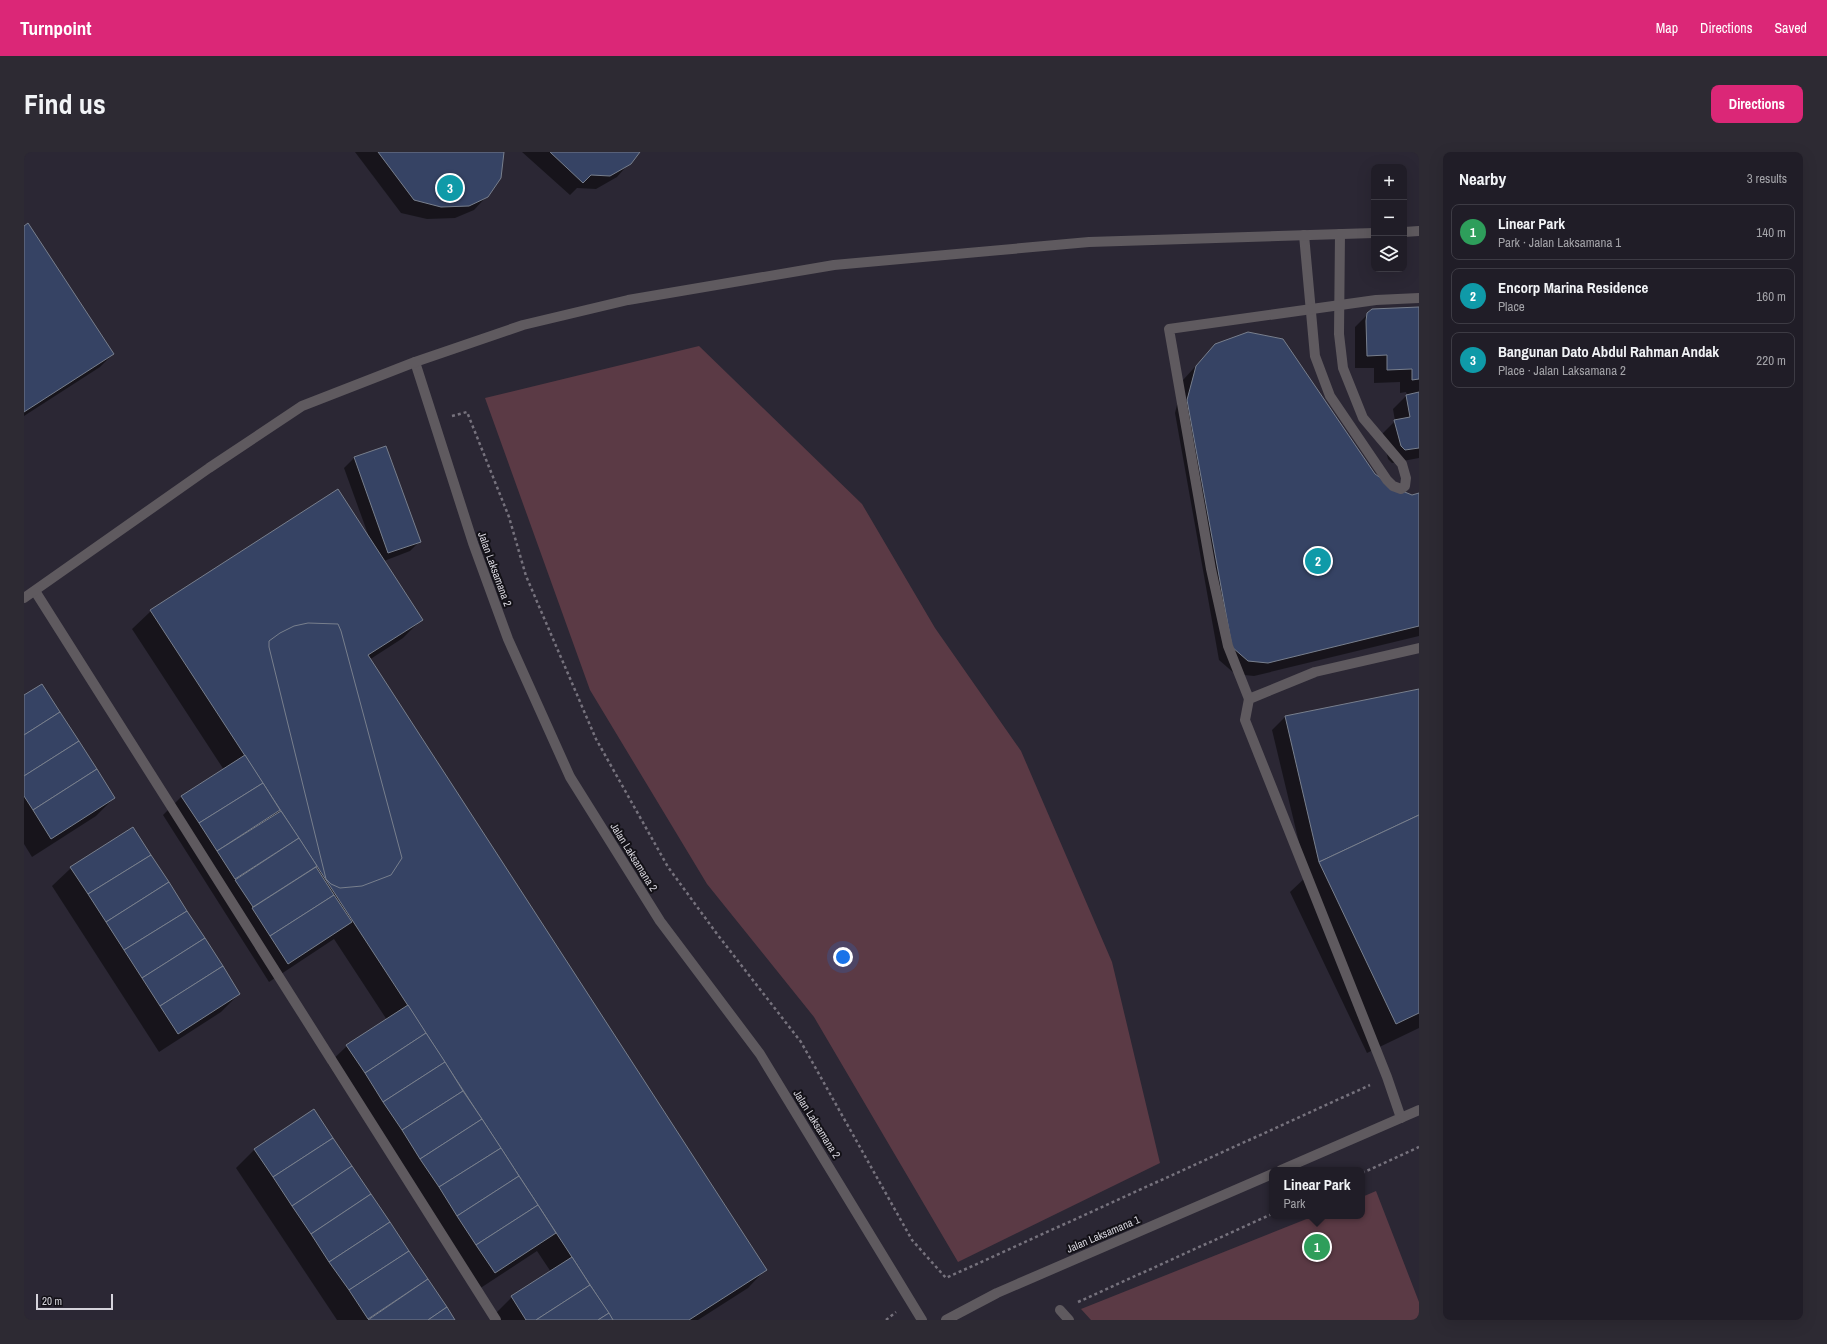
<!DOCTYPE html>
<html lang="en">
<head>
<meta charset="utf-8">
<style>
	:root { --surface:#201d27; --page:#2d2a33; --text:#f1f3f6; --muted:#a2a2a7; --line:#3d3b44; --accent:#db2777 }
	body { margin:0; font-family:"Archivo Narrow",sans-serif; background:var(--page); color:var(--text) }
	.controls { position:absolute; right:12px; top:12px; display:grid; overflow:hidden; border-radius:8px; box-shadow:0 4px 16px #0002 }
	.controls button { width:36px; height:36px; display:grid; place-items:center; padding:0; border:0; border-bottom:1px solid var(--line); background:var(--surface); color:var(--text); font:20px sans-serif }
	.scale { position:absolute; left:12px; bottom:10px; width:77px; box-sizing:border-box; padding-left:4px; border:2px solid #d5d3db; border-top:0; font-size:11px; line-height:14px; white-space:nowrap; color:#d5d3db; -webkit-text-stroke:3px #131117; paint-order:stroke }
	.you { position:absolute; left:819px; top:805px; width:14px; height:14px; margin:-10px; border:3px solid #fff; border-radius:50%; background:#1a73e8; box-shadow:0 0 0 6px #1a73e833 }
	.badge { display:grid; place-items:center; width:26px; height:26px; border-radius:50%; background:var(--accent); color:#fff; font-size:13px; font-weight:700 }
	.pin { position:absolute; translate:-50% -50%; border:2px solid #fff; box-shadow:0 1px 4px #0006 }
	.popup { position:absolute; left:1245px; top:1015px; width:96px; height:52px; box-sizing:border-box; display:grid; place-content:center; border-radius:8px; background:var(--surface); filter:drop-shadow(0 1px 3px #0005); font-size:13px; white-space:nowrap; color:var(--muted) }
	.popup b { font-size:15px; color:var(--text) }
	.popup::after { content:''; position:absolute; left:50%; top:100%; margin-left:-8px; border:8px solid transparent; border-top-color:var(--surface) }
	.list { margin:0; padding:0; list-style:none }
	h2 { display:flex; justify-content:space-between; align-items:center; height:52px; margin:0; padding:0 16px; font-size:17px }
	h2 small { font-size:13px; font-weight:400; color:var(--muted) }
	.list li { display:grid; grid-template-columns:26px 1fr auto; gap:12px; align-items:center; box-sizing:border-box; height:56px; margin:0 8px 8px; padding:0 8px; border:1px solid var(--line); border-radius:8px }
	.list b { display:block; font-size:15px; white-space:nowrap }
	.list p { margin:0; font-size:13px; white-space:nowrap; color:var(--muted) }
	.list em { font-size:13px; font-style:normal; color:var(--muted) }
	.icon { flex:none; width:22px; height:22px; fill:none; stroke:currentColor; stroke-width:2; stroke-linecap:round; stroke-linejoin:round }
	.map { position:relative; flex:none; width:1395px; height:1168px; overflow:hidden; border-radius:8px }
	header { display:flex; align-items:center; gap:24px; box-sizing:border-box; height:56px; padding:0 20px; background:var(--accent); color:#fff }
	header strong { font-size:19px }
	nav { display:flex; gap:22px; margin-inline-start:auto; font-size:14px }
	.intro { display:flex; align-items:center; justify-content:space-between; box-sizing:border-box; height:96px; padding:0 24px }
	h1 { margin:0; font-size:28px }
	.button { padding:10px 18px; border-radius:8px; background:var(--accent); color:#fff; font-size:14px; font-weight:700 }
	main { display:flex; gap:24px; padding:0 24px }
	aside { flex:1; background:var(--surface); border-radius:8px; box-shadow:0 4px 16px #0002 }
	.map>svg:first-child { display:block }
	.green { fill:#5b3a45 }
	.shadow { fill:#0007 }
	.building { fill:#364364; stroke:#787f8d }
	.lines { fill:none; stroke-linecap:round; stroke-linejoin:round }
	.path { stroke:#76727d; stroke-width:2.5; stroke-dasharray:3 3; stroke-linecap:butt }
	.minor { stroke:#5f5a5f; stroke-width:10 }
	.labels { text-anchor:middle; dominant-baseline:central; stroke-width:4; stroke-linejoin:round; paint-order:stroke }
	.street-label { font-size:11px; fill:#d5d3db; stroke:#131117 }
</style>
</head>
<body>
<header>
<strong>Turnpoint</strong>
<nav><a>Map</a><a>Directions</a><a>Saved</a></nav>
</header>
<div class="intro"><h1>Find us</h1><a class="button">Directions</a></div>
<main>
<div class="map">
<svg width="1395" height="1168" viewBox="0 0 1395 1168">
	<rect width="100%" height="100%" fill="#2b2734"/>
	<!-- green -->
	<g class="green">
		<path d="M675,194L838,352L911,476L997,599L1088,810L1136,1011L934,1110L790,865L683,732L566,538L461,246Z"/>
		<path d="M1352,1039L1395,1150V1168H1067L1057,1157L1290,1064H1338V1045Z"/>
	</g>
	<!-- shadow -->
	<g class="shadow">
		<path d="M331,0H479L463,44L450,58L431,66L403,67L377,61Z"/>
		<path d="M498,0H615L593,25L572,37L553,36L546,43Z"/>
		<path d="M0,75L89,202L76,215L0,264Z"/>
		<path d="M1395,156V306L1368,311L1364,307L1358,282L1371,269L1369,257L1383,243L1382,240L1376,241V230L1350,231V216H1331V175L1344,162Z"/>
		<path d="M1191,193L1350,322L1370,337L1388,344L1395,342V484L1230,524L1211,522L1195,508L1151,261L1159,228Z"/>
		<path d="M330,306L396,389L386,399L360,409L398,467L379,486L345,508L742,1117L724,1136L674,1168H472L469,1164L488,1145L527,1120L513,1099L452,1139L304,912L323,894L363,868L310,787L245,830L139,663L158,644L200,618L108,477L127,459L345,385L320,316Z"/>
		<path d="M1395,538V876L1343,901L1266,740L1283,724L1248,578L1261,565Z"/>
		<path d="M0,544L90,646L72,664L8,705L0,692Z"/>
		<path d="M47,716L215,842L197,860L135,900L28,734Z"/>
		<path d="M290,959L430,1168H313L212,1016L230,998Z"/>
	</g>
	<!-- building -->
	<g class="building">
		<path d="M354,0H480L477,26L464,45L445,54L417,55L390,48Z"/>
		<path d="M526,0H616L607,12L586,24L567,23L559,31Z"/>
		<path d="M4,71L90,202L0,260V74Z"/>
		<path d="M1395,155V227L1388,228V217L1363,218V203L1343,204L1342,169L1343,161L1348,157Z"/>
		<path d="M1224,180L1259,187L1351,322L1371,336L1388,343L1395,341V474L1244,511L1224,509L1208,495L1163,248L1172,214L1191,192Z"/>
		<path d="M1395,240V296L1381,298L1377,294L1370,268L1386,265L1382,243Z"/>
		<path d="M362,294L397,390L364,401L330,305Z"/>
		<path d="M314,337L399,468L344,503L743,1118L665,1168H589L126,458Z"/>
		<path d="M284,471L314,472L317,479L378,706L367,723L338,734L316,736L307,732L302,727L245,495V489L256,481L270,474Z"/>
		<path d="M18,532L36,560L0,583V543Z"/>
		<path d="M1395,537V663L1295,710L1261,564Z"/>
		<path d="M36,560L55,589L0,624V583Z"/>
		<path d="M55,589L73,617L9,658L0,644V624Z"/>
		<path d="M221,603L239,631L175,671L157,644Z"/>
		<path d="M73,617L91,646L27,687L9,658Z"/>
		<path d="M239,631L256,658L193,699L175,671Z"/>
		<path d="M257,659L275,686L211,727L193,699Z"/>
		<path d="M1395,663V861L1372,872L1295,710Z"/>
		<path d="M109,675L127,703L64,742L46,715Z"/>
		<path d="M275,686L293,714L229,755L211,728Z"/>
		<path d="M127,703L145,730L82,770L64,742Z"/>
		<path d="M292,715L310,743L246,784L228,756Z"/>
		<path d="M145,730L163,759L100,798L82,770Z"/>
		<path d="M310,743L328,770L264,812L246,784Z"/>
		<path d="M163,759L181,786L118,826L100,798Z"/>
		<path d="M181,786L199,814L136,854L118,826Z"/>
		<path d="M199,814L216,842L154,882L136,854Z"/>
		<path d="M384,853L402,881L341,921L322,893Z"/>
		<path d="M402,881L421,910L359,950L341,921Z"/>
		<path d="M421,910L439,939L378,978L359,950Z"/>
		<path d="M439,939L458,967L396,1007L378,978Z"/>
		<path d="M290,957L309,986L249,1025L230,997Z"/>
		<path d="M458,967L477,996L415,1035L396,1007Z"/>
		<path d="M309,986L328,1014L268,1054L249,1025Z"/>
		<path d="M477,996L495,1024L433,1064L415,1035Z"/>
		<path d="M328,1014L347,1042L287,1082L268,1054Z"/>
		<path d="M495,1024L514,1053L452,1093L433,1064Z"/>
		<path d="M347,1042L366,1070L305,1110L287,1082Z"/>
		<path d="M514,1053L532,1081L471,1121L452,1093Z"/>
		<path d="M366,1070L385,1099L325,1138L305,1110Z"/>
		<path d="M385,1099L404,1127L344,1167L325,1138Z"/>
		<path d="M548,1105L566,1133L512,1168H502L487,1144Z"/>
		<path d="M404,1127L423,1155L404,1168H344Z"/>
		<path d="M566,1133L585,1161L574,1168H512Z"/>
		<path d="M423,1155L431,1168H404Z"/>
		<path d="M585,1161L589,1168H574Z"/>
	</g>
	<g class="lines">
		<!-- path -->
		<g class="path">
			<path d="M428,264L443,260L485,365L502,424L572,587L644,715L693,782L777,890L888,1088L922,1126L1346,933"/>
			<path d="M1338,1021L1395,995"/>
			<path d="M1054,1150L1248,1062"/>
			<path d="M862,1168L872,1160"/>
		</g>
		<!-- minor -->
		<g class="minor">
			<path d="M1380,80L1395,79"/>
			<path d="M1280,83L1291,204L1306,244L1363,328L1369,334L1377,337L1381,334L1382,326L1378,312L1339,266L1319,216L1315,182L1316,82"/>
			<path d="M391,210L449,391L484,487L546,625L636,769L736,902L898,1168"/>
			<path d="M11,439L472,1168"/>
			<path d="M0,446L185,316L278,254L391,210L499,173L604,148L810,113L1065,90L1350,81"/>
			<path d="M1225,547L1204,494L1187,417L1145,177L1352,148L1395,146"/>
			<path d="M1377,966L1363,925L1221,568L1225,547L1291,520L1395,496"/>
			<path d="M1257,1018L1395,958"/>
			<path d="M1036,1158L1045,1168"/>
			<path d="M922,1168L973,1141L1248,1022"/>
		</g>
	</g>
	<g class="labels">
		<!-- street labels -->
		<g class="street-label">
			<text transform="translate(471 417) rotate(70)">Jalan Laksamana 2</text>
			<text transform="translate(610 705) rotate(58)">Jalan Laksamana 2</text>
			<text transform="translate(793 972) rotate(58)">Jalan Laksamana 2</text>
			<text transform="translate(1079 1082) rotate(-23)">Jalan Laksamana 1</text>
		</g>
	</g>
</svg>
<div class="controls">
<button>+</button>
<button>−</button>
<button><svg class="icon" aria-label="layers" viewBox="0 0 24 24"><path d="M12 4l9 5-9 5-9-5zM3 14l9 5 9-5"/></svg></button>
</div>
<div class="scale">20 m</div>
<div class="you"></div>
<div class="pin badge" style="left:1293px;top:1095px;background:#2e9e5b">1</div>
<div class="popup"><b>Linear Park</b>Park</div>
<div class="pin badge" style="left:1294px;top:409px;background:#0f9aa8">2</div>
<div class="pin badge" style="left:426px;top:36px;background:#0f9aa8">3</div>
</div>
<aside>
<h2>Nearby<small>3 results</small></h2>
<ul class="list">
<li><span class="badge" style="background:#2e9e5b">1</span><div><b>Linear Park</b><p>Park · Jalan Laksamana 1</p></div><em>140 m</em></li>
<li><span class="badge" style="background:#0f9aa8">2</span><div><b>Encorp Marina Residence</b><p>Place</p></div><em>160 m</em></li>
<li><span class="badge" style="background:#0f9aa8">3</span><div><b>Bangunan Dato Abdul Rahman Andak</b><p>Place · Jalan Laksamana 2</p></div><em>220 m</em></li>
</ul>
</aside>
</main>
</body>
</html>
